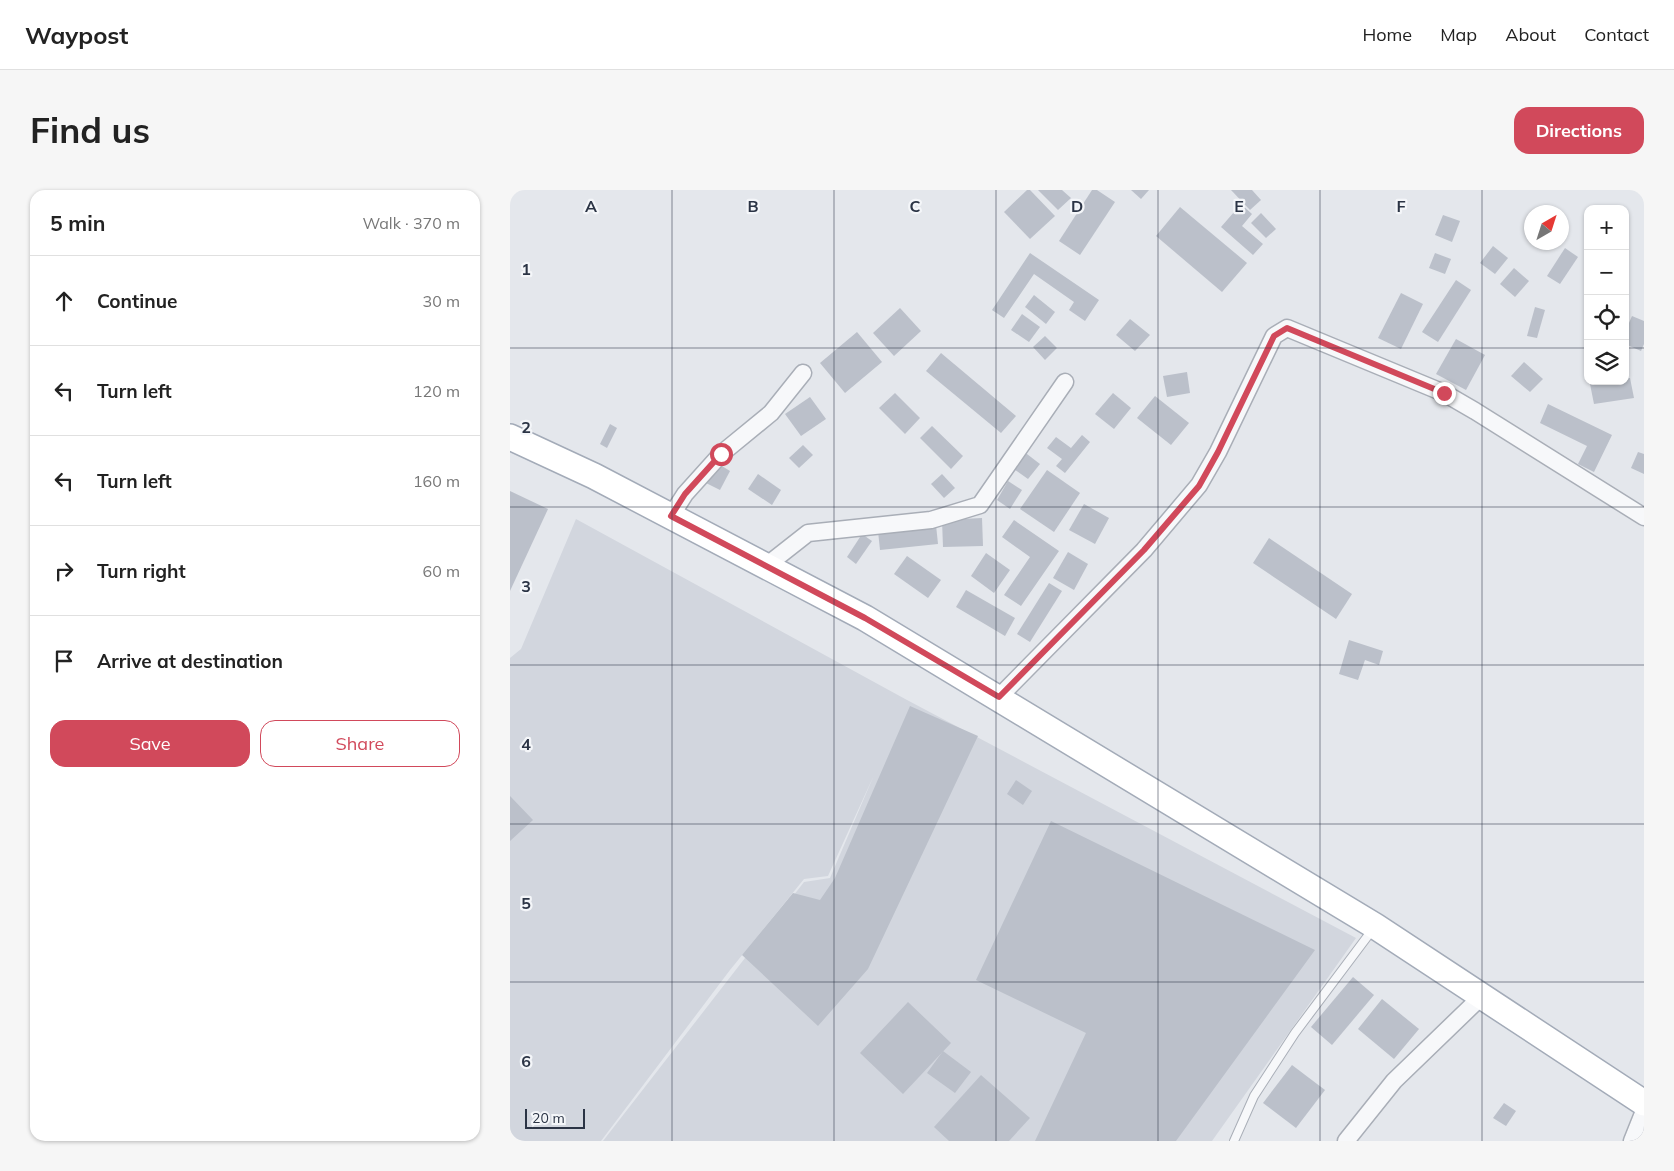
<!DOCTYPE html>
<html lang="en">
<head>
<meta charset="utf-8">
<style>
	:root { --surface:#fff; --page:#f6f6f6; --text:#222; --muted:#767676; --line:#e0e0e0; --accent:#d1495b }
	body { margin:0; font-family:Mulish,sans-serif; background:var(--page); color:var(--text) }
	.controls { position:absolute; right:15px; top:15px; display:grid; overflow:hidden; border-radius:10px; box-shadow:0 1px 4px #0004 }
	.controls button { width:45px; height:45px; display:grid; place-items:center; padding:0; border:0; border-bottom:1px solid var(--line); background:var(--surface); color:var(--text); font:25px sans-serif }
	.compass { position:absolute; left:1014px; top:15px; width:45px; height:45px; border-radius:50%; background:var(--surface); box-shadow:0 1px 4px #0004; rotate:39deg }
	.scale { position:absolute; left:15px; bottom:12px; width:60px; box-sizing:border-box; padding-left:5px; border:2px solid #2b3445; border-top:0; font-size:14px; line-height:18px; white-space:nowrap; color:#2b3445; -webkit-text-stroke:4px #f4f6f9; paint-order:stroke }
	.stop { position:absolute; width:15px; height:15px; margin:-11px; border:4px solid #d1495b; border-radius:50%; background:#fff }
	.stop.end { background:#d1495b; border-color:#fff; box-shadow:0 1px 5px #0008 }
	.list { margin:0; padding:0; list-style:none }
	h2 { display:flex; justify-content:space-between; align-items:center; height:65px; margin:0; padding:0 20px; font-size:21px }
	h2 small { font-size:16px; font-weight:400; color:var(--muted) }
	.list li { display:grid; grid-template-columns:32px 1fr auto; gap:15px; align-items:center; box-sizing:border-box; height:90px; padding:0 20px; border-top:1px solid var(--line) }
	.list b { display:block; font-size:19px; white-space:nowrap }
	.list em { font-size:16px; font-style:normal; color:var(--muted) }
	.actions { display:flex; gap:10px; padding:15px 20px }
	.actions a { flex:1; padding:11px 0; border:1px solid var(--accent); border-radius:15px; text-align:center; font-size:18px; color:var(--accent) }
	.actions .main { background:var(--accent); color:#fff }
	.icon { flex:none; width:28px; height:28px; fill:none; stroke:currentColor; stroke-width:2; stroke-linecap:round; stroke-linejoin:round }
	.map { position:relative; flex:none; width:1134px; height:951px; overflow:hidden; border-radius:15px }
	header { display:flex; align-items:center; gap:30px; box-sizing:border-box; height:70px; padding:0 25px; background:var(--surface); border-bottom:1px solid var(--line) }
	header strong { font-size:24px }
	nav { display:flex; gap:28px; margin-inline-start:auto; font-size:18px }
	.intro { display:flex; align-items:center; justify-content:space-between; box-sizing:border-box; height:120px; padding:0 30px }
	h1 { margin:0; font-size:35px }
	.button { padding:12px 22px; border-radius:15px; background:var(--accent); color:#fff; font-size:18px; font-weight:700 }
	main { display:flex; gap:30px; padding:0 30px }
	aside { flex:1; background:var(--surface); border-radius:15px; box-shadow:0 1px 4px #0004 }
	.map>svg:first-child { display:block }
	.built { fill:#d2d6de }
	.building { fill:#bbc0ca }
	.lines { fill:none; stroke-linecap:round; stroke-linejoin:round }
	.lane-casing { stroke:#a9aeb7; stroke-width:10 }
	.street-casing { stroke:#a9aeb7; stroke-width:19 }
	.primary-casing { stroke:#a3abb8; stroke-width:28 }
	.lane { stroke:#f7f8fa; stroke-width:8 }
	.street { stroke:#f7f8fa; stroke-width:16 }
	.primary { stroke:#fff; stroke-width:25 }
	.route { stroke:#d1495b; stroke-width:6 }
	.grid { fill:none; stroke:#2b3445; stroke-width:1; stroke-opacity:0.55 }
	.grid-label { font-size:16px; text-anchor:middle; font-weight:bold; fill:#2b3445; stroke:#f4f6f9; stroke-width:4.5; stroke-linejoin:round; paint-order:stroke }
</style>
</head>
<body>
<header>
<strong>Waypost</strong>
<nav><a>Home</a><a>Map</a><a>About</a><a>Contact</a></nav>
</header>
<div class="intro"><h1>Find us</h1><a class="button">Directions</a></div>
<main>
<aside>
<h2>5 min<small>Walk · 370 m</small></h2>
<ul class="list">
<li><svg class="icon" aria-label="ahead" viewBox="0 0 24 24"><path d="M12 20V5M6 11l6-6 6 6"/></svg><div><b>Continue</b></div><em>30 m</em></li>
<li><svg class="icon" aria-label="left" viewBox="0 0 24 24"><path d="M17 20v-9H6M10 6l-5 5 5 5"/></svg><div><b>Turn left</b></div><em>120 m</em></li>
<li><svg class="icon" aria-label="left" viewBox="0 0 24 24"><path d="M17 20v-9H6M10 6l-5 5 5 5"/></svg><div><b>Turn left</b></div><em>160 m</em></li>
<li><svg class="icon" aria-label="right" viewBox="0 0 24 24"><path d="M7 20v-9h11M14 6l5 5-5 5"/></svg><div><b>Turn right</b></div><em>60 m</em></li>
<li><svg class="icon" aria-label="arrive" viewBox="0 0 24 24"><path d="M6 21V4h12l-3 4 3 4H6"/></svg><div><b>Arrive at destination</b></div></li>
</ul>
<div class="actions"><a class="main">Save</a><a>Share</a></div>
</aside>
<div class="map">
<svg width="1134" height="951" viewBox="0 0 1134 951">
	<rect width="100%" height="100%" fill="#e4e7ec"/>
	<!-- built -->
	<path class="built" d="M66,329L397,510L846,748L702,951H93L294,692L320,688L364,585L318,686L294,689L220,780L91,951H0V468L11,459Z"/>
	<!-- building -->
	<g class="building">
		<path d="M517,0H520L545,26L520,49L494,22Z"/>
		<path d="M528,0H552L561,8L548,20Z"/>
		<path d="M582,0H587L605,12L570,65L549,51Z"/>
		<path d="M621,0H639L631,9Z"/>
		<path d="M721,0H742L751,10L740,20Z"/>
		<path d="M731,14L742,24L732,36L753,54L743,65L711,37Z"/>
		<path d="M670,17L737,73L712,102L646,46Z"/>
		<path d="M751,23L766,39L756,48L741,33Z"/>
		<path d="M933,25L950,31L942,52L925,45Z"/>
		<path d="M983,56L998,68L985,84L970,73Z"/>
		<path d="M1055,58L1068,67L1050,94L1037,86Z"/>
		<path d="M520,63L589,110L575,131L559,120L564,112L524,84L494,128L482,120Z"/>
		<path d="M925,63L941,69L935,84L919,78Z"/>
		<path d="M1004,78L1019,91L1005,107L990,94Z"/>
		<path d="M946,90L961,100L928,152L912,142Z"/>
		<path d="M891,103L913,114L891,159L868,148Z"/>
		<path d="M524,105L545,122L536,134L515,117Z"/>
		<path d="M1025,117L1035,120L1027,148L1017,146Z"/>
		<path d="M390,118L411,141L384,166L363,143Z"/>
		<path d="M512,124L530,137L519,152L501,140Z"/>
		<path d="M1122,126L1134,131V154L1131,161L1115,154V142Z"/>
		<path d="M620,129L640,145L625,161L606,145Z"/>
		<path d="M347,142L372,172L335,203L310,173Z"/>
		<path d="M535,146L547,158L535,170L523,157Z"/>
		<path d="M946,149L975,165L956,200L926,184Z"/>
		<path d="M431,163L506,226L491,243L416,181Z"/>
		<path d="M1014,172L1033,189L1020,202L1001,186Z"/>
		<path d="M677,182L680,203L657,207L653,186Z"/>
		<path d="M1115,188H1120L1124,208L1084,214L1080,194L1098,191H1115Z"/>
		<path d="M385,203L410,228L395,244L369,218Z"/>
		<path d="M603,203L621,218L604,239L585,224Z"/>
		<path d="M645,206L679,233L661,255L627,228Z"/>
		<path d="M300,207L316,229L291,246L275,224Z"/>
		<path d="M1038,214L1102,245L1084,282L1068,274L1077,256L1030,233Z"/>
		<path d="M100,234L107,238L97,258L90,254Z"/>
		<path d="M422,236L453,266L441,279L410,248Z"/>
		<path d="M572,245L580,252L555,283L546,276L552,269L537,258L546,247L561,258Z"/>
		<path d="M293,255L303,265L289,278L279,268Z"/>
		<path d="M513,261L530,274L518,289L501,277Z"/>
		<path d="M1128,262L1134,264V284L1121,278Z"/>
		<path d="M207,273L220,281L210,300L196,293Z"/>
		<path d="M537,280L570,303L544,342L510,319Z"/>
		<path d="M248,284L271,300L262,315L238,299Z"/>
		<path d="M432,284L445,298L434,308L421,294Z"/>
		<path d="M498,291L512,300L500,319L487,310Z"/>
		<path d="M0,301L38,319L0,401Z"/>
		<path d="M574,314L599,328L585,354L559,340Z"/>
		<path d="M472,328L473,356L433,357L432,330Z"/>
		<path d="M504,330L549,361L511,416L494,405L520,367L492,347Z"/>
		<path d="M426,335L428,354L370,360L368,341Z"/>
		<path d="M352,344L362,351L346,374L337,367Z"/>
		<path d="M759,348L842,404L826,429L743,373Z"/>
		<path d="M558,362L578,374L564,400L543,388Z"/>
		<path d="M476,363L500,380L484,403L461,386Z"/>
		<path d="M397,366L431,390L418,408L384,384Z"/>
		<path d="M539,393L552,401L520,452L507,444Z"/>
		<path d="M456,400L505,428L495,446L446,417Z"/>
		<path d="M839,450L873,461L869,475L855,470L848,490L829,484Z"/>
		<path d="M400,516L468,546L358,779L308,836L232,765L283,703L310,710L325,688Z"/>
		<path d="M506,590L522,601L513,615L497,604Z"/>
		<path d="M0,606L23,630L0,651Z"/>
		<path d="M541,631L805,760L666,951H525L576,843L466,790Z"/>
		<path d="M843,787L864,805L822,855L801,837Z"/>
		<path d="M872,809L909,839L884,869L848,839Z"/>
		<path d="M398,812L441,853L393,904L350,863Z"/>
		<path d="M433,861L461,882L445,903L417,883Z"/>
		<path d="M782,875L815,900L786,938L753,913Z"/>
		<path d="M471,885L520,928L499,951H439L424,937Z"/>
		<path d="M994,913L1006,921L996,936L983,928Z"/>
	</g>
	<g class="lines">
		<defs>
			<path id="lane" d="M724,951L744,906L785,843L863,739"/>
			<g id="street">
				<path d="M161,326L175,304L211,264L261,223L293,183"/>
				<path d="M256,376L298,343L421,330L470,315L555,192"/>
				<path d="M489,507L634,360L689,295L708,262L764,146L777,138L934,203L965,221L1134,327"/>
				<path d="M836,951L884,891L972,806"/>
				<path d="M1122,951L1134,921"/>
			</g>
			<path id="primary" d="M0,247L84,286L355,428L865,736L1134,913"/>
		</defs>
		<!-- lane casing -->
		<use href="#lane" class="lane-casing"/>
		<!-- street casing -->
		<use href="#street" class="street-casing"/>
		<!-- primary casing -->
		<use href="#primary" class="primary-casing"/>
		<!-- lane -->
		<use href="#lane" class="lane"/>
		<!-- street -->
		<use href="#street" class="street"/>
		<!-- primary -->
		<use href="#primary" class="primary"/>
	</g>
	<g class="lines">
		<!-- route -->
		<path class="route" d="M211,264L175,304L161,326L355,428L489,507L634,360L689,296L708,262L764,146L777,138L934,203"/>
	</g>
	<!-- grid -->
	<path class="grid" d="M162,0V951M324,0V951M486,0V951M648,0V951M810,0V951M972,0V951M0,158H1078M1115,158H1134M0,317H1134M0,475H1134M0,634H1134M0,792H1134"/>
	<g class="grid-label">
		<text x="81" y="22">A</text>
		<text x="243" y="22">B</text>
		<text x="405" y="22">C</text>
		<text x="567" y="22">D</text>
		<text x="729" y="22">E</text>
		<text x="891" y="22">F</text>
		<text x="16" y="85">1</text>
		<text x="16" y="243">2</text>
		<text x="16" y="402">3</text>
		<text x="16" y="560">4</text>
		<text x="16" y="719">5</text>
		<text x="16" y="877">6</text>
	</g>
</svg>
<div class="controls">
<button>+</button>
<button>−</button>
<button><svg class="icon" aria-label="locate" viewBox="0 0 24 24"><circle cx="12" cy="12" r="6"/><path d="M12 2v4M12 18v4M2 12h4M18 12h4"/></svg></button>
<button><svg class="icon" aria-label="layers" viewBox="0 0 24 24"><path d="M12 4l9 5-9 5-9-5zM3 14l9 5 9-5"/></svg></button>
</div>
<svg class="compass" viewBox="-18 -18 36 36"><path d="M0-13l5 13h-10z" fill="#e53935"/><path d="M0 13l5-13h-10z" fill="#767676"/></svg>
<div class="scale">20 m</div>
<div class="stop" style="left:211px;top:264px"></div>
<div class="stop end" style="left:934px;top:203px"></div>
</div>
</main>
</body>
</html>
